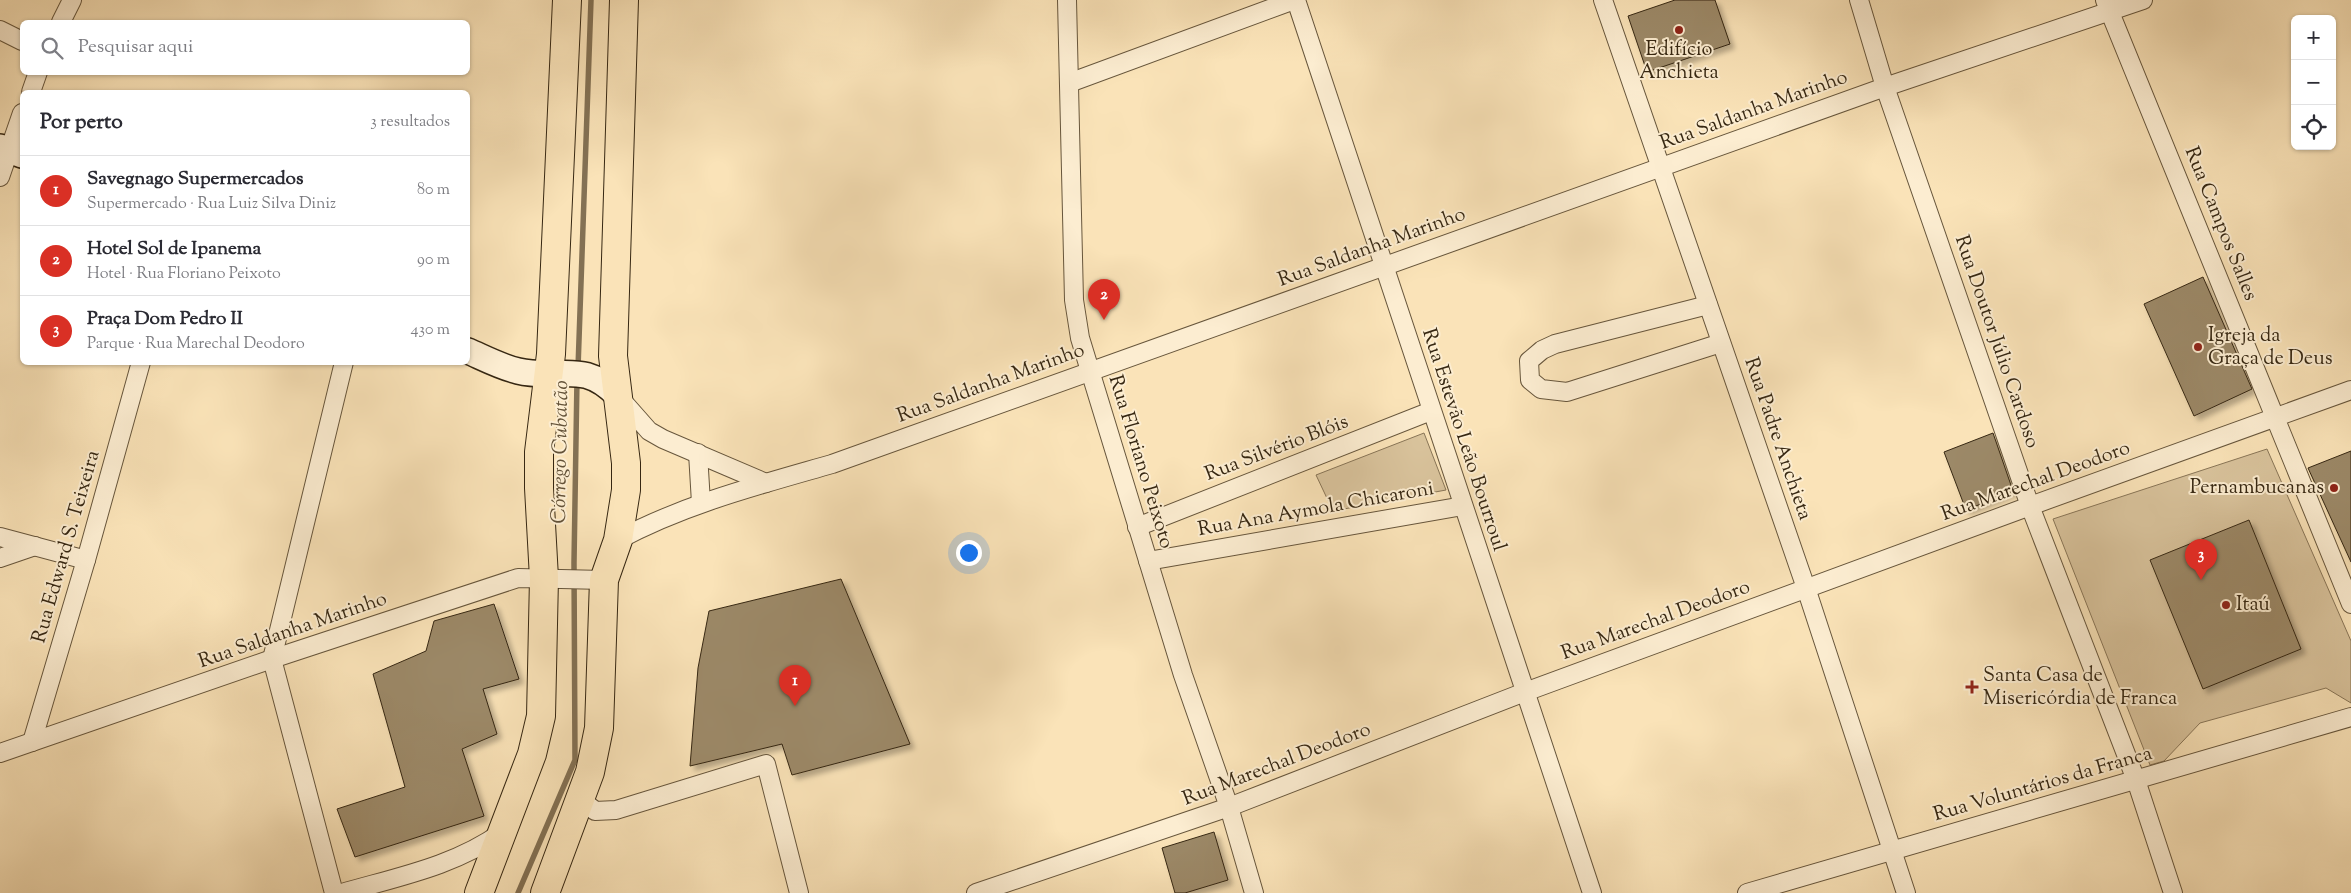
<!DOCTYPE html>
<html lang="pt">
<head>
<meta charset="utf-8">
<style>
	:root { --surface:#fff; --page:#f2f2f3; --text:#2b2b33; --muted:#7c7c81; --line:#e1e1e2; --accent:#d93025 }
	body { margin:0; font-family:"Sorts Mill Goudy",serif; background:var(--page); color:var(--text) }
	.controls { position:absolute; right:15px; top:15px; display:grid; overflow:hidden; border-radius:8px; box-shadow:0 1px 4px #0004 }
	.controls button { width:45px; height:45px; display:grid; place-items:center; padding:0; border:0; border-bottom:1px solid var(--line); background:var(--surface); color:var(--text); font:25px sans-serif }
	.you { position:absolute; left:968px; top:552px; width:18px; height:18px; margin:-12px; border:4px solid #fff; border-radius:50%; background:#1a73e8; box-shadow:0 0 0 8px #1a73e833 }
	.badge { display:grid; place-items:center; width:32px; height:32px; border-radius:50%; background:var(--accent); color:#fff; font-size:16px; font-weight:700 }
	.pin { position:absolute; translate:-50% -41px; filter:drop-shadow(0 1px 2px #0008) }
	.pin::after { content:''; position:absolute; top:26px; width:18px; height:15px; background:inherit; clip-path:polygon(0 0,100% 0,50% 100%) }
	.list { margin:0; padding:0; list-style:none }
	h2 { display:flex; justify-content:space-between; align-items:center; height:65px; margin:0; padding:0 20px; font-size:21px }
	h2 small { font-size:16px; font-weight:400; color:var(--muted) }
	.list li { display:grid; grid-template-columns:32px 1fr auto; gap:15px; align-items:center; box-sizing:border-box; height:70px; padding:0 20px; border-top:1px solid var(--line) }
	.list b { display:block; font-size:19px; white-space:nowrap }
	.list p { margin:0; font-size:16px; white-space:nowrap; color:var(--muted) }
	.list em { font-size:16px; font-style:normal; color:var(--muted) }
	.icon { flex:none; width:28px; height:28px; fill:none; stroke:currentColor; stroke-width:2; stroke-linecap:round; stroke-linejoin:round }
	.map { position:relative; flex:none; width:2351px; height:893px; overflow:hidden }
	.search { position:absolute; background:var(--surface); box-shadow:0 1px 4px #0004; left:20px; top:20px; width:450px; height:55px; display:flex; align-items:center; gap:12px; box-sizing:border-box; padding:0 18px; border-radius:8px; color:var(--muted); font-size:19px }
	.panel { position:absolute; background:var(--surface); box-shadow:0 1px 4px #0004; left:20px; top:90px; width:450px; height:275px; border-radius:8px }
	.map>svg:first-child { display:block }
	.green { fill:#d9c39c; stroke:#887557 }
	.lines { fill:none; stroke-linecap:round; stroke-linejoin:round }
	.stream { stroke:#837154; stroke-width:5.5 }
	.building { fill:#9c8968; stroke:#362712; filter:url(#shadow) }
	.street-casing { stroke:#67563c; stroke-width:20 }
	.secondary-casing { stroke:#362712; stroke-width:28 }
	.primary-casing { stroke:#362712; stroke-width:30 }
	.street { stroke:#fcedd1; stroke-width:18 }
	.secondary { stroke:#fcedd1; stroke-width:25 }
	.primary { stroke:#fae3b8; stroke-width:28 }
	.poi-dot { fill:#8f2418; stroke:#fcedd1; stroke-width:2 }
	.labels { text-anchor:middle; dominant-baseline:central; stroke-width:4; stroke-linejoin:round; paint-order:stroke }
	.poi-label { font-size:20px; fill:#362712; stroke:#fcedd1; text-anchor:start }
	.street-label { font-size:20px; fill:#362712; stroke:#fcedd1 }
	.water-label { font-size:21px; font-style:italic; fill:#635238; stroke:#fcedd1 }
</style>
</head>
<body>
<div class="map">
<svg width="2351" height="893" viewBox="0 0 2351 893">
	<defs>
		<filter id="shadow"><feDropShadow dx="4.5" dy="4.5" stdDeviation="2.5" flood-color="#0004"/></filter>
	</defs>
	<rect width="100%" height="100%" fill="#fae3b8"/>
	<filter id="stains"><feTurbulence type="fractalNoise" baseFrequency=".004" numOctaves="4"/><feColorMatrix values="0 0 0 0 .2 0 0 0 0 .09 0 0 0 0 .02 0 0 0 .5 -.17"/></filter>
	<radialGradient id="worn" r=".72"><stop offset=".6" stop-color="#630" stop-opacity="0"/><stop offset="1" stop-color="#630" stop-opacity=".3"/></radialGradient>
	<!-- green -->
	<g class="green">
		<path d="M1424,433L1446,490L1333,511L1316,475Z"/>
		<path d="M2267,449L2351,641V703L2326,688L2200,723L2164,761L2150,765L2053,519Z"/>
	</g>
	<g class="lines">
		<!-- stream -->
		<g class="stream">
			<path d="M578,368L591,0"/>
			<path d="M518,893L575,760L574,563L577,379"/>
		</g>
	</g>
	<!-- building -->
	<g class="building">
		<path d="M1675,0H1715L1730,44L1647,72L1628,16Z"/>
		<path d="M2203,277L2252,389L2194,416L2144,304Z"/>
		<path d="M1993,433L2013,491L1966,510L1944,452Z"/>
		<path d="M2351,451V562L2308,468Z"/>
		<path d="M2249,520L2301,649L2203,689L2150,560Z"/>
		<path d="M841,579L910,744L792,775L782,744L690,766L698,668L709,611Z"/>
		<path d="M494,604L519,679L483,689L497,734L462,749L484,816L355,857L337,809L405,787L373,674L426,651L434,621Z"/>
		<path d="M1214,832L1228,880L1185,893H1175L1162,848Z"/>
	</g>
	<g class="lines">
		<defs>
			<g id="street">
				<path d="M1067,0L1074,300L1080,338L1183,675L1229,807L1254,893"/>
				<path d="M1296,0L1592,893"/>
				<path d="M1603,0L1806,588L1906,893"/>
				<path d="M1859,0L1885,87L2030,506L2136,780L2173,893"/>
				<path d="M2105,0L2351,604"/>
				<path d="M61,22L72,0"/>
				<path d="M0,30L22,41"/>
				<path d="M1069,83L1294,0"/>
				<path d="M31,92L38,72"/>
				<path d="M0,177L22,113"/>
				<path d="M1708,305L1555,344L1542,350L1529,361L1530,380L1541,389L1567,392L1721,343"/>
				<path d="M619,397L649,431L663,439L766,483"/>
				<path d="M698,453L701,503"/>
				<path d="M1137,527L1431,411"/>
				<path d="M0,537L86,560"/>
				<path d="M618,540C685,504 759,485 832,464L1885,87L2143,0"/>
				<path d="M0,558L35,546"/>
				<path d="M1148,561L1463,506"/>
				<path d="M32,742L86,560L141,362"/>
				<path d="M0,753L272,659L518,578L604,580"/>
				<path d="M582,800L595,811L616,810L766,764L799,893"/>
				<path d="M334,893L272,659L344,362"/>
				<path d="M342,893C397,877 455,866 502,832"/>
				<path d="M976,893L1229,807L1525,692L2030,506L2351,390"/>
				<path d="M1747,893L2351,717"/>
			</g>
			<g id="secondary">
				<path d="M0,147L22,155"/>
				<path d="M468,351C484,358 501,367 518,371C560,381 583,359 618,396"/>
			</g>
			<g id="primary">
				<path d="M479,893L532,754L541,716L544,578L539,488V452L551,354L567,0"/>
				<path d="M545,893L590,772L599,728L604,580L618,540L626,490V463L613,356L624,0"/>
			</g>
		</defs>
		<!-- street casing -->
		<use href="#street" class="street-casing"/>
		<!-- secondary casing -->
		<use href="#secondary" class="secondary-casing"/>
		<!-- primary casing -->
		<use href="#primary" class="primary-casing"/>
		<!-- street -->
		<use href="#street" class="street"/>
		<!-- secondary -->
		<use href="#secondary" class="secondary"/>
		<!-- primary -->
		<use href="#primary" class="primary"/>
	</g>
	<!-- markers -->
	<g class="poi-dot">
		<circle cx="1679" cy="30" r="5"/>
		<circle cx="2198" cy="347" r="5"/>
		<circle cx="2334" cy="488" r="5"/>
		<circle cx="2226" cy="605" r="5"/>
		<path d="M1969.5 679.5h5v5h5v5h-5v5h-5v-5h-5v-5h5z"/>
	</g>
	<g class="labels">
		<!-- poi labels -->
		<g class="poi-label">
			<text x="1679" y="50" text-anchor="middle">Edifício<tspan x="1679" dy="23">Anchieta</tspan></text>
			<text x="2208" y="336">Igreja da<tspan x="2208" dy="23">Graça de Deus</tspan></text>
			<text x="2324" y="488" text-anchor="end">Pernambucanas</text>
			<text x="2236" y="605">Itaú</text>
			<text x="1983" y="676">Santa Casa de<tspan x="1983" dy="23">Misericórdia de Franca</tspan></text>
		</g>
		<!-- street labels -->
		<g class="street-label">
			<text transform="translate(1754 111) rotate(-20)">Rua Saldanha Marinho</text>
			<text transform="translate(2220 224) rotate(68)">Rua Campos Salles</text>
			<text transform="translate(1372 248) rotate(-20)">Rua Saldanha Marinho</text>
			<text transform="translate(1996 342) rotate(71)">Rua Doutor Júlio Cardoso</text>
			<text transform="translate(991 384) rotate(-20)">Rua Saldanha Marinho</text>
			<text transform="translate(1777 439) rotate(71)">Rua Padre Anchieta</text>
			<text transform="translate(1463 440) rotate(72)">Rua Estevão Leão Bourroul</text>
			<text transform="translate(1277 449) rotate(-21)">Rua Silvério Blóis</text>
			<text transform="translate(1140 462) rotate(73)">Rua Floriano Peixoto</text>
			<text transform="translate(2036 482) rotate(-20)">Rua Marechal Deodoro</text>
			<text transform="translate(1316 510) rotate(-10)">Rua Ana Aymola Chicaroni</text>
			<text transform="translate(67 547) rotate(-74)">Rua Edward S. Teixeira</text>
			<text transform="translate(1656 621) rotate(-20)">Rua Marechal Deodoro</text>
			<text transform="translate(293 631) rotate(-19)">Rua Saldanha Marinho</text>
			<text transform="translate(1277 765) rotate(-21)">Rua Marechal Deodoro</text>
			<text transform="translate(2043 785) rotate(-16)">Rua Voluntários da Franca</text>
		</g>
		<!-- water labels -->
		<g class="water-label">
			<text transform="translate(561 452) rotate(-89)">Córrego Cubatão</text>
		</g>
	</g>
	<rect width="100%" height="100%" filter="url(#stains)"/>
	<rect width="100%" height="100%" fill="url(#worn)"/>
</svg>
<div class="controls">
<button>+</button>
<button>−</button>
<button><svg class="icon" aria-label="locate" viewBox="0 0 24 24"><circle cx="12" cy="12" r="6"/><path d="M12 2v4M12 18v4M2 12h4M18 12h4"/></svg></button>
</div>
<div class="you"></div>
<div class="pin badge" style="left:795px;top:706px">1</div>
<div class="pin badge" style="left:1104px;top:320px">2</div>
<div class="pin badge" style="left:2201px;top:580px">3</div>
<div class="search"><svg class="icon" aria-label="search" viewBox="0 0 24 24"><circle cx="10" cy="10" r="6"/><path d="M15 15l6 6"/></svg>Pesquisar aqui</div>
<section class="panel">
<h2>Por perto<small>3 resultados</small></h2>
<ul class="list">
<li><span class="badge">1</span><div><b>Savegnago Supermercados</b><p>Supermercado · Rua Luiz Silva Diniz</p></div><em>80 m</em></li>
<li><span class="badge">2</span><div><b>Hotel Sol de Ipanema</b><p>Hotel · Rua Floriano Peixoto</p></div><em>90 m</em></li>
<li><span class="badge">3</span><div><b>Praça Dom Pedro II</b><p>Parque · Rua Marechal Deodoro</p></div><em>430 m</em></li>
</ul>
</section>
</div>
</body>
</html>
